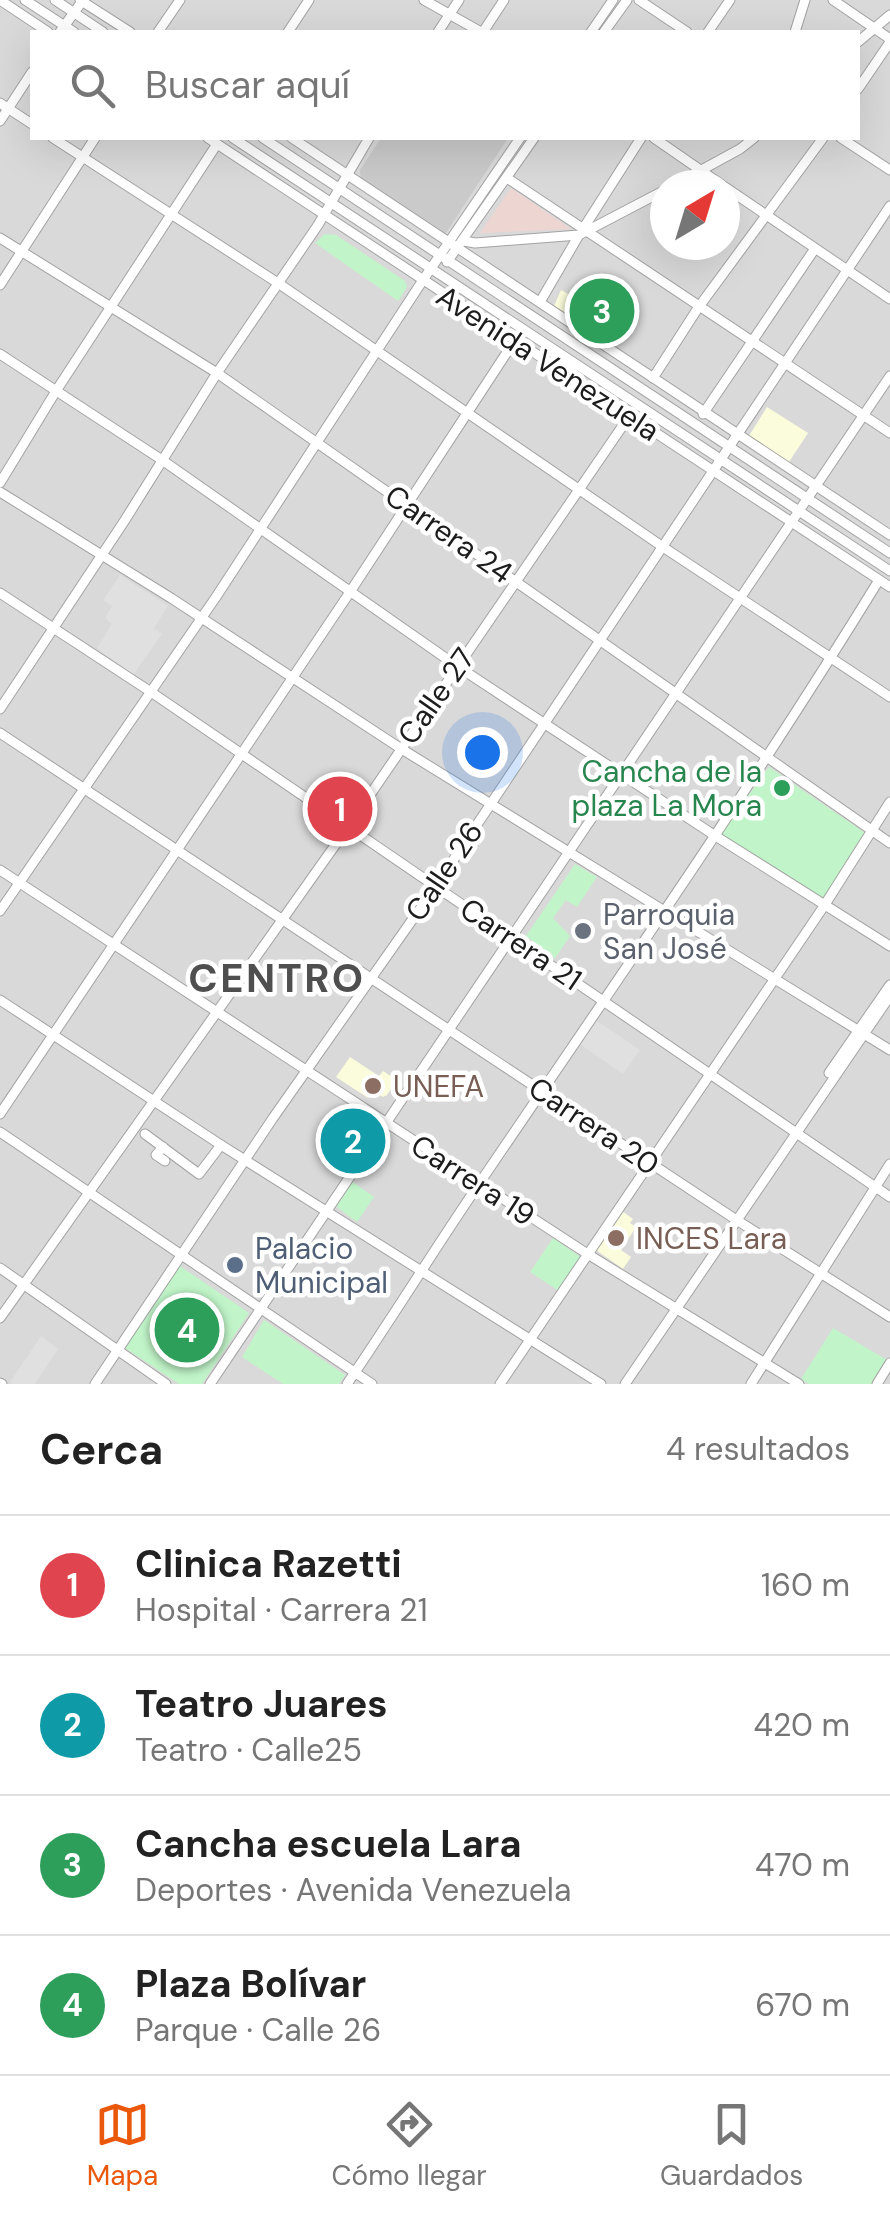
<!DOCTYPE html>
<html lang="es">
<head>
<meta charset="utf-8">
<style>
	:root { --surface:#fff; --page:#f6f6f6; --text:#222; --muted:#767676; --line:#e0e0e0; --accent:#ea580c }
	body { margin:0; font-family:"DM Sans",sans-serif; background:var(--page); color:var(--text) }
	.compass { position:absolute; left:650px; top:170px; width:90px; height:90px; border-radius:50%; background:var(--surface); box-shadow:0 10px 40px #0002; rotate:38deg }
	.you { position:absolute; left:482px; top:752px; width:35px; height:35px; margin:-25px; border:8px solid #fff; border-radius:50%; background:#1a73e8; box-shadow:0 0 0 15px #1a73e833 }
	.badge { display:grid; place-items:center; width:65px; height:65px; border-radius:50%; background:var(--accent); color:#fff; font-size:32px; font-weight:700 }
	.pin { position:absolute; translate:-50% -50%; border:5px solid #fff; box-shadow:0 2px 10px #0006 }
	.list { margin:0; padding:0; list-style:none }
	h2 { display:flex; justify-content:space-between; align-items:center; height:130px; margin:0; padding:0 40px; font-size:42px }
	h2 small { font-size:32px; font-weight:400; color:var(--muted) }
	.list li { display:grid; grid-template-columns:65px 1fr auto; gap:30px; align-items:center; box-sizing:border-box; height:140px; padding:0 40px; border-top:2px solid var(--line) }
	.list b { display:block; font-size:38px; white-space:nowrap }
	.list p { margin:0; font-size:32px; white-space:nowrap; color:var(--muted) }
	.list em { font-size:32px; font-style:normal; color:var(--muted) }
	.icon { flex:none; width:55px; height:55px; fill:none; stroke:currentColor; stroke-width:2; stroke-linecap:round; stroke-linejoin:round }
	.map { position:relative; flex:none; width:890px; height:1384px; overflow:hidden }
	.search { position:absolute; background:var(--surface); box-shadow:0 10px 40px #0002; left:30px; right:30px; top:30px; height:110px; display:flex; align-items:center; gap:25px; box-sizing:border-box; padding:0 35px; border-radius:0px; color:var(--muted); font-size:38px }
	.sheet { height:690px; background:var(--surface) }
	nav { display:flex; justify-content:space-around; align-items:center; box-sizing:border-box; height:140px; border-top:2px solid var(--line); background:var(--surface); font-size:28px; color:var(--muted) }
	nav a { display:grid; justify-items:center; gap:5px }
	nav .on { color:var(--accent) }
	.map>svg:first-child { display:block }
	.residential { fill:#dad9d9; fill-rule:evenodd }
	.commercial { fill:#edd5d2 }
	.education { fill:#fafcdb }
	.religious { fill:#cacaca }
	.park { fill:#c1f5c9 }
	.pitch { fill:#85d7bd }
	.parking { fill:#e0e0e0 }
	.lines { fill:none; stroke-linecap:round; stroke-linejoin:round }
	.minor-casing { stroke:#a3a3a3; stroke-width:11 }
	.minor { stroke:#fff; stroke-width:9 }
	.leisure-dot { fill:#2e9e5b; stroke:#fff; stroke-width:4 }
	.worship-dot { fill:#6b7280; stroke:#fff; stroke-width:4 }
	.education-dot { fill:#8d6e63; stroke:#fff; stroke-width:4 }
	.service-dot { fill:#5c6f8a; stroke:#fff; stroke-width:4 }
	.labels { text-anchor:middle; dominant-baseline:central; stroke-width:9; stroke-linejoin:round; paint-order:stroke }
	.street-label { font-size:30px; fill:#1c1c1c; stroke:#fff }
	.leisure-label { font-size:30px; fill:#27864d; stroke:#fff; text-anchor:end }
	.worship-label { font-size:30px; fill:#5b616d; stroke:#fff; text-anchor:start }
	.education-label { font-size:30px; fill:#785e54; stroke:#fff; text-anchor:start }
	.service-label { font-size:30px; fill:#4e5e75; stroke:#fff; text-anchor:start }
	.district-label { font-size:40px; font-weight:bold; letter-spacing:2.5px; fill:#4f4f4f; stroke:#fff }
</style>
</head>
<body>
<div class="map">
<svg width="890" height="1384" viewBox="0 0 890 1384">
	<rect width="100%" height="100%" fill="#eceae2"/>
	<!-- residential -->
	<path class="residential" d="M0,0H890V1384H0ZM32,32H858V138H32ZM665,185H725V245H665Z"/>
	<!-- commercial -->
	<path class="commercial" d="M511,188L571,229L480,233Z"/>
	<!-- education -->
	<g class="education">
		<path d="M561,290L570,295L567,300L579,309L591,292L600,298L579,323L565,317L566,315L554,306Z"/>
		<path d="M767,407L808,433L787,465L747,439Z"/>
		<path d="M350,1057L379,1076L383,1071L397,1080L387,1095L383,1097L374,1091L368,1098L336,1077Z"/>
		<path d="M622,1211L633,1219L630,1223L636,1227L621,1250L631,1257L623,1269L596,1250Z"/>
	</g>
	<!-- religious -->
	<path class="religious" d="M381,138H508L444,236L361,180L360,170Z"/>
	<!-- park -->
	<g class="park">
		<path d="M325,234L336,235L405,281L407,287L398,301L315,243Z"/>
		<path d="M769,767L868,835L823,904L719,836Z"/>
		<path d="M575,864L597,877L577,907L566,900L553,918L570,936L555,958L526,936Z"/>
		<path d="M351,1181L374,1197L357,1222L334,1205Z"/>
		<path d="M553,1238L582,1258L559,1291L530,1272Z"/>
		<path d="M180,1266L249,1313L202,1384H179L125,1348Z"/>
		<path d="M264,1320L345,1375L339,1384H283L242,1357Z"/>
		<path d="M833,1328L887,1360L872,1384H809L801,1379Z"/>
	</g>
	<!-- pitch -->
	<path class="pitch" d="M603,292L619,304L600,330L584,319Z"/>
	<!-- parking -->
	<g class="parking">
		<path d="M120,575L168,606L154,628L162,634L133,675L97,648L112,624L105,618L112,606L103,600Z"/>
		<path d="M596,1020L640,1050L623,1074L580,1044Z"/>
		<path d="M41,1336L58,1349L35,1384H12L10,1382Z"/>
	</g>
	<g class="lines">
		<defs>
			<g id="minor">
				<path d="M0,0L48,32"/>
				<path d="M25,0L74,32"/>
				<path d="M55,0L103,32"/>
				<path d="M80,0L130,32"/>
				<path d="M424,0L481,32"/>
				<path d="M639,0L687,32"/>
				<path d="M833,0L890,39"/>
				<path d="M60,32L83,0"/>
				<path d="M158,32L180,0"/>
				<path d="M288,32L309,0"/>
				<path d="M438,32L459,0"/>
				<path d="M483,32L504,0"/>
				<path d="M591,32L613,0"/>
				<path d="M604,32L627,0"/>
				<path d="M708,32L730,0"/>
				<path d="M795,32L805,0"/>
				<path d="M858,42L890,15"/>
				<path d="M858,89L890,42"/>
				<path d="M0,103L32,124"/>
				<path d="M0,121L32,72"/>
				<path d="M53,138L278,283L663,547L890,697"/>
				<path d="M208,138L890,587"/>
				<path d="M233,138L890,571"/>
				<path d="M263,138L890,553"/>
				<path d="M292,138L890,535"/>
				<path d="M654,138L722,185"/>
				<path d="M841,138L890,170"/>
				<path d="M507,178L890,433"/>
				<path d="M674,185L740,149L754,138"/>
				<path d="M725,187L890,299"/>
				<path d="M583,229L641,138"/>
				<path d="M0,238L217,373L890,843"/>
				<path d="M464,241L475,243L579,235L665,190"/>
				<path d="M447,262L534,138"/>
				<path d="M0,285L95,138"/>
				<path d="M540,302L579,235"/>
				<path d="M0,354L162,460L457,666L717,837L890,946"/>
				<path d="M555,356L580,379"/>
				<path d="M653,378L698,308L823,138"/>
				<path d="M703,414L814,250"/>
				<path d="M0,483L56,391L217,144"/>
				<path d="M0,492L171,598L400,748L890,1050"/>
				<path d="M0,593L151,692L890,1197"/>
				<path d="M0,709L125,520L217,373L318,225L369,138"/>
				<path d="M0,733L735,1219L890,1317"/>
				<path d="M0,870L586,1253L799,1384"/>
				<path d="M0,911L216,597L423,280L520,138"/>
				<path d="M0,1000L221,1145L601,1384"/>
				<path d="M829,1073L890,985"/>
				<path d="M0,1114L350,592L515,340"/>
				<path d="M0,1132L372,1384"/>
				<path d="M145,1134L199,1174L221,1145"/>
				<path d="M163,1147L156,1155L165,1161"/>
				<path d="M0,1268L166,1384"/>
				<path d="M0,1318L348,827L628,418"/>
				<path d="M0,1383L2,1384"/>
				<path d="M95,1384L273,1118L436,886L890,206"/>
				<path d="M210,1384L890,376"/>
				<path d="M347,1384C393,1317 435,1248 481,1181C616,982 753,785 879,580"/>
				<path d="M500,1384L824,906L890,802"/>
				<path d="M625,1384L890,996"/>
				<path d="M751,1384L890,1164"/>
				<path d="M877,1384L890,1363"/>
			</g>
		</defs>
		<!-- minor casing -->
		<use href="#minor" class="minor-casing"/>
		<!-- minor -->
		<use href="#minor" class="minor"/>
	</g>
	<!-- markers -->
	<circle class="leisure-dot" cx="782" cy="788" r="10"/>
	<circle class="worship-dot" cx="583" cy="931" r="10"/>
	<g class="education-dot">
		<circle cx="373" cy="1086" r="10"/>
		<circle cx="616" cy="1238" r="10"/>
	</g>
	<circle class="service-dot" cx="235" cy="1265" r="10"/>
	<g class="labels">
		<!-- street labels -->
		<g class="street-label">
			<text transform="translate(548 363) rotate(33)">Avenida Venezuela</text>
			<text transform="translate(449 534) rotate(35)">Carrera 24</text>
			<text transform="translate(436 696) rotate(-55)">Calle 27</text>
			<text transform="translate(444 871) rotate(-56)">Calle 26</text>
			<text transform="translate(521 944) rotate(34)">Carrera 21</text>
			<text transform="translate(594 1126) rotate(34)">Carrera 20</text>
			<text transform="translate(473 1180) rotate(33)">Carrera 19</text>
		</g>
		<!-- leisure labels -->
		<g class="leisure-label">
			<text x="762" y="771">Cancha de la<tspan x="762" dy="34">plaza La Mora</tspan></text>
		</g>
		<!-- worship labels -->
		<g class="worship-label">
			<text x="603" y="914">Parroquia<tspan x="603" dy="34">San José</tspan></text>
		</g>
		<!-- education labels -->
		<g class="education-label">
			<text x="393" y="1086">UNEFA</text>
			<text x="636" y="1238">INCES Lara</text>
		</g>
		<!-- service labels -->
		<g class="service-label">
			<text x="255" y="1248">Palacio<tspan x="255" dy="34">Municipal</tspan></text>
		</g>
		<!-- district labels -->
		<g class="district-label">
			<text x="277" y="978">CENTRO</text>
		</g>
	</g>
</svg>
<svg class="compass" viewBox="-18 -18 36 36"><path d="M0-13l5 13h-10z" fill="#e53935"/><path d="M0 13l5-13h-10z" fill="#767676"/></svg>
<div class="you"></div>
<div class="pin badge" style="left:340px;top:809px;background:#e0444e">1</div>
<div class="pin badge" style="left:353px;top:1141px;background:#0f9aa8">2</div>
<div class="pin badge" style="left:602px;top:311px;background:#2e9e5b">3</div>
<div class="pin badge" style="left:187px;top:1330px;background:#2e9e5b">4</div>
<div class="search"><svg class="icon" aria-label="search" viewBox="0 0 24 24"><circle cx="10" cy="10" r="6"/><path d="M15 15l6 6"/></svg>Buscar aquí</div>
</div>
<section class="sheet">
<h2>Cerca<small>4 resultados</small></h2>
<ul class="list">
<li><span class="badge" style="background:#e0444e">1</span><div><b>Clinica Razetti</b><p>Hospital · Carrera 21</p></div><em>160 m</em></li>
<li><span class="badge" style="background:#0f9aa8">2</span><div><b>Teatro Juares</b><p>Teatro · Calle25</p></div><em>420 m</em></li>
<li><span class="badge" style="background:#2e9e5b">3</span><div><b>Cancha escuela Lara</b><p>Deportes · Avenida Venezuela</p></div><em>470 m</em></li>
<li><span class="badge" style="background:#2e9e5b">4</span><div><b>Plaza Bolívar</b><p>Parque · Calle 26</p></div><em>670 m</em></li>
</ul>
</section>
<nav>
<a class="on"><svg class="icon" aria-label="map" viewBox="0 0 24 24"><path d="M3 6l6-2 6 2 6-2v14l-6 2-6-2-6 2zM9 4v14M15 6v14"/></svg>Mapa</a>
<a><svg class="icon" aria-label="directions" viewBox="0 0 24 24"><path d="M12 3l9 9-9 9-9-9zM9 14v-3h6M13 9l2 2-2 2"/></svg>Cómo llegar</a>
<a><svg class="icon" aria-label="saved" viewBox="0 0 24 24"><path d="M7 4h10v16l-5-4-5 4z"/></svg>Guardados</a>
</nav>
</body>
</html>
